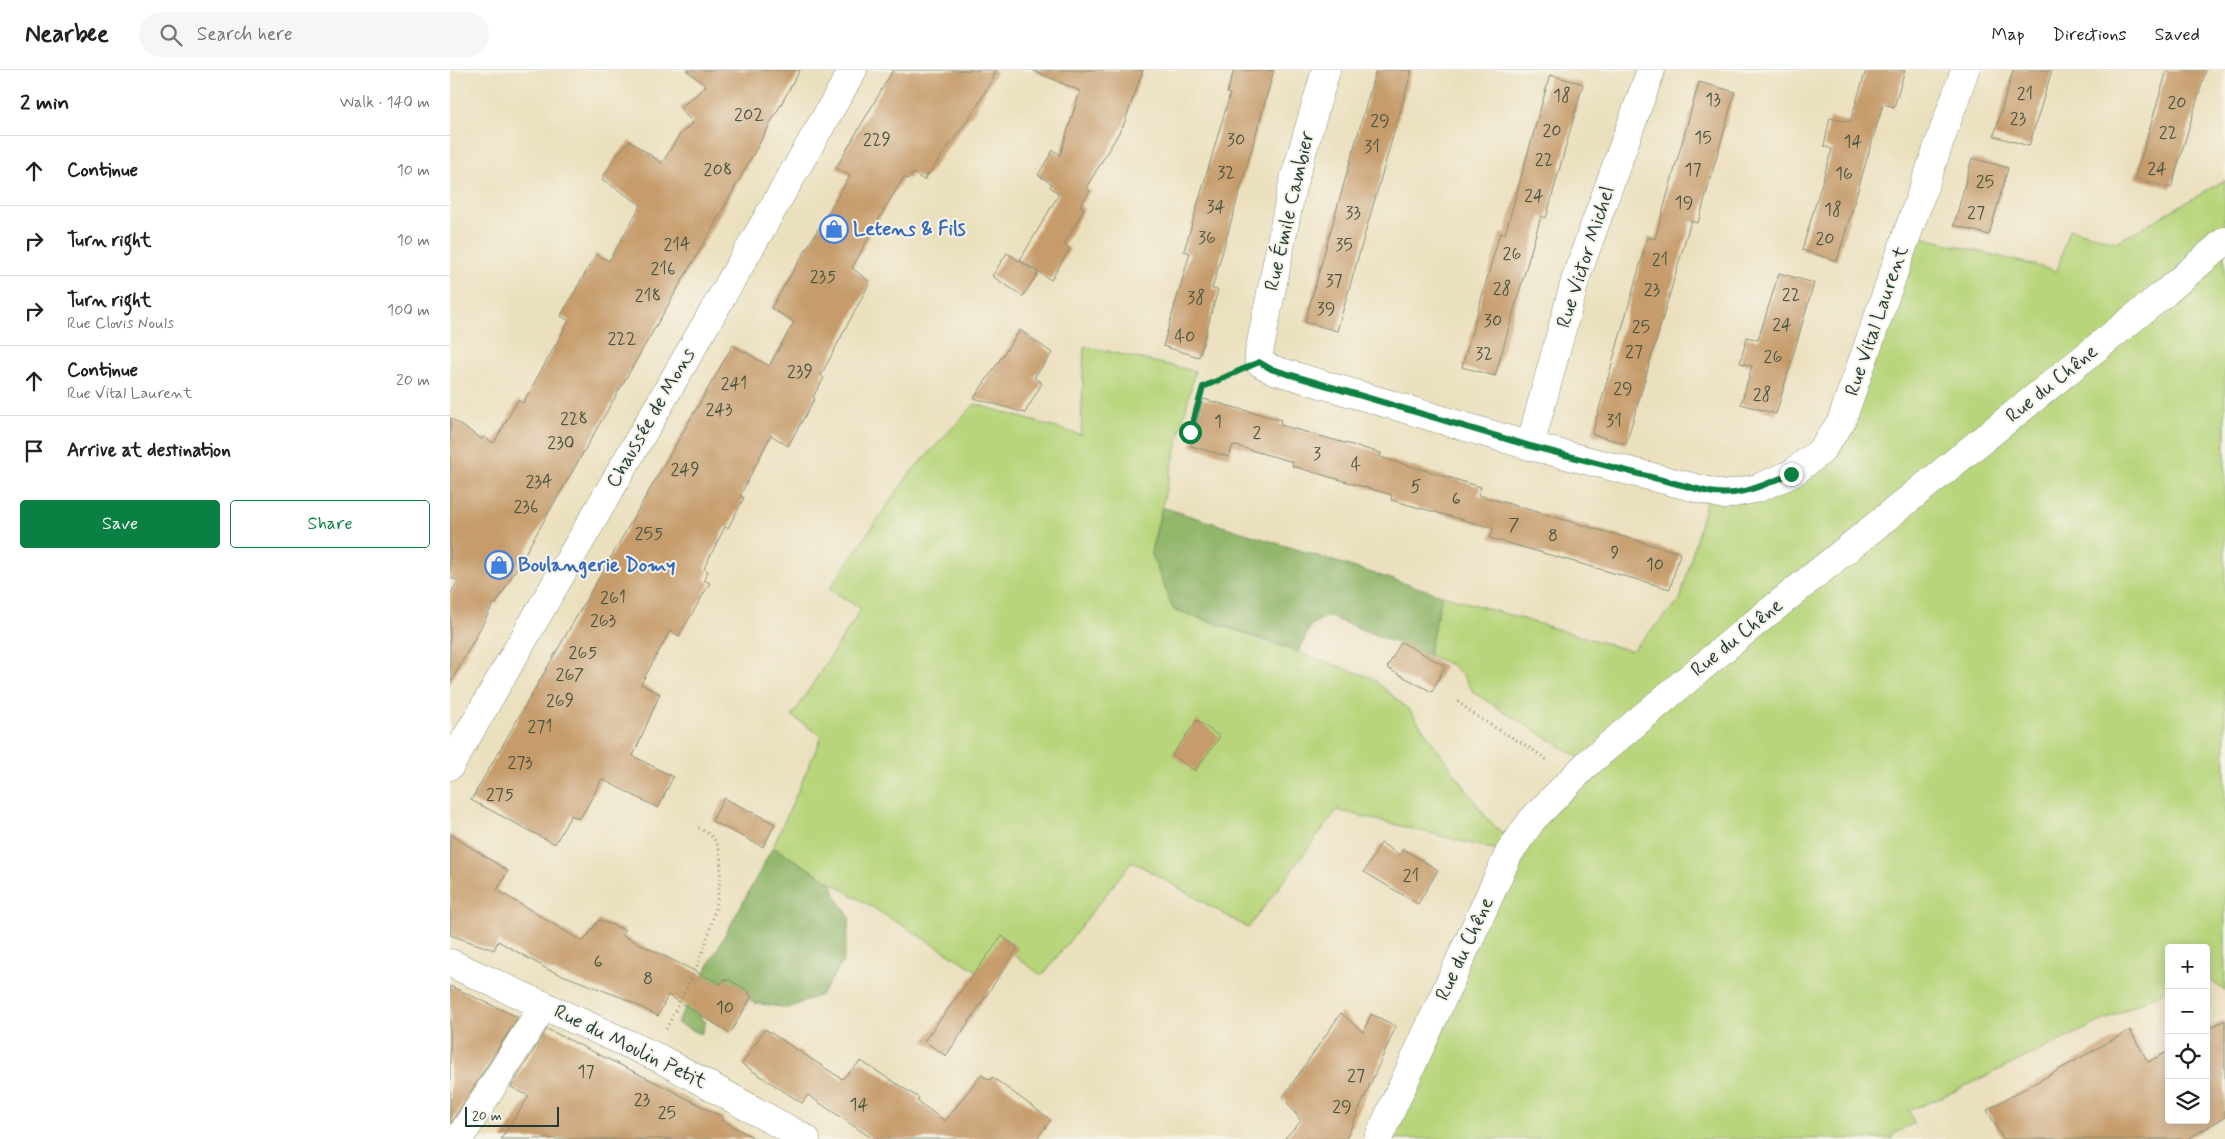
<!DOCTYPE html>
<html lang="en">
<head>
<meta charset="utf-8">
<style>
	:root { --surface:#fff; --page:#f6f6f6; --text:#202124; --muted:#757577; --line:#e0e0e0; --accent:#0b8043 }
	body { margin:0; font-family:Mynerve,sans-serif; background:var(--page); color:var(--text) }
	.controls { position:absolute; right:15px; bottom:15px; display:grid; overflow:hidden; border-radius:5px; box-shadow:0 2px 12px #0003 }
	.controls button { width:45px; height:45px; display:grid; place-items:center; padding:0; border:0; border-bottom:1px solid var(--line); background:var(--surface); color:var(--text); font:25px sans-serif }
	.scale { position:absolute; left:15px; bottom:12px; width:94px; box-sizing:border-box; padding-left:5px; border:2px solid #1f3d34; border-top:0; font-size:14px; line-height:18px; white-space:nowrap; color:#1f3d34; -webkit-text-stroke:4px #f7f3e8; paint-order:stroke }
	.stop { position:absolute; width:15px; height:15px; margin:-11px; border:4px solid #0b8043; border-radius:50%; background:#fff }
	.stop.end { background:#0b8043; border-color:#fff; box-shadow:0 1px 5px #0008 }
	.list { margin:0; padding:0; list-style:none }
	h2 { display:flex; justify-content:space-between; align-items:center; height:65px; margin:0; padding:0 20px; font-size:21px }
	h2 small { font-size:16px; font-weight:400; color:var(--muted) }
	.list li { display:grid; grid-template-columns:32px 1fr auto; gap:15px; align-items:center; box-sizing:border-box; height:70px; padding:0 20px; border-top:1px solid var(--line) }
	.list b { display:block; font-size:19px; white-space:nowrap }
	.list p { margin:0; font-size:16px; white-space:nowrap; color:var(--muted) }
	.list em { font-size:16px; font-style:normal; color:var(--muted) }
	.actions { display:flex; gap:10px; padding:15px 20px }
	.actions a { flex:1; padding:11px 0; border:1px solid var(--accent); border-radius:5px; text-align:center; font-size:18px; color:var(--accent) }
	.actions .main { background:var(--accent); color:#fff }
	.icon { flex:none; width:28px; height:28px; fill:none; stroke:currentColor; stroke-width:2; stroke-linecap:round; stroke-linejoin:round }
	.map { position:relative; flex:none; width:1775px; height:1069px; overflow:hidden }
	header { display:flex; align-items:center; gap:30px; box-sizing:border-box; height:70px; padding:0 25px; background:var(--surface); border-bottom:1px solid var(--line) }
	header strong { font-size:24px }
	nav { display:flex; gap:28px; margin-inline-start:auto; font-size:18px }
	.search { width:350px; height:45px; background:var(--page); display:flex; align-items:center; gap:12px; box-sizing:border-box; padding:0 18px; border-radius:28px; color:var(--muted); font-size:19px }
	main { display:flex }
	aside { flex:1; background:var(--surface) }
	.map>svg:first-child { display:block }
	.green { fill:#b8d57b; stroke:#6c8958 }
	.forest { fill:#92b66b; stroke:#587a50 }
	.building { fill:#c69c6c }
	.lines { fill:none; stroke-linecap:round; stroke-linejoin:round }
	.minor-casing { stroke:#858e79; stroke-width:29 }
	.major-casing { stroke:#858e79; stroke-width:29 }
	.path { stroke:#858e79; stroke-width:3; stroke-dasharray:1 4; stroke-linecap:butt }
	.minor { stroke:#fff; stroke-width:28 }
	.major { stroke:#fff; stroke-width:28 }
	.route { stroke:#0b8043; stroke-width:6 }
	.labels { text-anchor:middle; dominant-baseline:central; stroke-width:4; stroke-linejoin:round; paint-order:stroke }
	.number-label { font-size:18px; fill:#495542 }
	.street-label { font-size:20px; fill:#1f3d34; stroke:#f7f3e8 }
	.shop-label { font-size:20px; font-weight:bold; fill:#366cbe; stroke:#f7f3e8; text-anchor:start }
</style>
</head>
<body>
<header>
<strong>Nearbee</strong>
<div class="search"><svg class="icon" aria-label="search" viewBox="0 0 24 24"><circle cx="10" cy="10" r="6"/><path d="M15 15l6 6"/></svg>Search here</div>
<nav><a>Map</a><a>Directions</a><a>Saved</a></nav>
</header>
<main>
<aside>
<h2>2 min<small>Walk · 140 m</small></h2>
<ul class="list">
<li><svg class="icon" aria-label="ahead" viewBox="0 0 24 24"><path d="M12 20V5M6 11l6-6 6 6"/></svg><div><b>Continue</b></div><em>10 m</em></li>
<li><svg class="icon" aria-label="right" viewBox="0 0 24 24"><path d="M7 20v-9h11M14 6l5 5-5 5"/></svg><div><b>Turn right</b></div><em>10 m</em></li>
<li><svg class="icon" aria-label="right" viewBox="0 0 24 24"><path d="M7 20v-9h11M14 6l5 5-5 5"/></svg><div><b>Turn right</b><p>Rue Clovis Nouls</p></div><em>100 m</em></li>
<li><svg class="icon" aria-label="ahead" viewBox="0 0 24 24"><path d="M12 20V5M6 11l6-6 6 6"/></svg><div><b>Continue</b><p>Rue Vital Laurent</p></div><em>20 m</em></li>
<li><svg class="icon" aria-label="arrive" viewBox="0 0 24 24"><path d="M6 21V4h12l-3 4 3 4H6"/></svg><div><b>Arrive at destination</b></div></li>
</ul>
<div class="actions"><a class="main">Save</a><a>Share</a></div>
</aside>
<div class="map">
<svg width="1775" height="1069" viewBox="0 0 1775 1069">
	<rect width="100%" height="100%" fill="#f7f3e8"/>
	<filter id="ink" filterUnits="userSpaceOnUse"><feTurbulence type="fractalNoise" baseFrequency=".02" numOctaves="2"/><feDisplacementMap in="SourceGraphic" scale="10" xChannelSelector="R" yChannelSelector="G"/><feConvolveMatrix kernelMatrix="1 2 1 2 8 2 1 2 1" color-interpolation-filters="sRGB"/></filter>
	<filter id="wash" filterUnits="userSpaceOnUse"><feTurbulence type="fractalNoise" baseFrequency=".0096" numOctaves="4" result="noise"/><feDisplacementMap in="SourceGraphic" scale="20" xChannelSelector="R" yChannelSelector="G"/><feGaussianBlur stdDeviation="1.12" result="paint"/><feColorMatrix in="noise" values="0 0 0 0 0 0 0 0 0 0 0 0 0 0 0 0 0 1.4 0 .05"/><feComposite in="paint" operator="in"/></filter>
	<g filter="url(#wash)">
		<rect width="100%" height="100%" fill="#ebe0be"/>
		<!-- green -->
		<path class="green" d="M1775,110V921L1756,907V878H1719V919L1486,1030L1459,1040L1464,1053L1442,1065L1443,1069H927L1059,783L887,740L798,858L682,791L592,906L554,878L534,905L323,777L372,666L342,646L411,539L379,519L459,404L525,334L631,365L634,276L745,301L701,482L723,539L922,608L960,641L1036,747L1052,763L1082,750L1138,693L1024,623L1012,604L1002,595L978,585L992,525L1181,581L1230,530L1259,422L1370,382L1458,162L1479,169L1607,201L1619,159L1667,172Z"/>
		<!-- forest -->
		<g class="forest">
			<path d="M712,437L992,525L978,585L877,546L861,555L849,581L723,539L701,482Z"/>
			<path d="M323,777L381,812L386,827L400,848L393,892L371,925L338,938L305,933L273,913L250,948L256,952L251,964L227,953Z"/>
		</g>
		<g id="blocks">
			<!-- building -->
			<g class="building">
				<path d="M236,0H350L263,157L46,534L44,533L0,614V525L8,511L0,507V348L32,369L34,367L44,373L68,330L73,333L119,251L111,246L146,184L159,191L191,135L152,109L168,83L180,71L212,93L230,64L243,53L230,38L256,16Z"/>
				<path d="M443,0H547L525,40L474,110L463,103L458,109L454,107L438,133L402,198L420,212L371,305L374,308L363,327L365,328L338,376L321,365L290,426L294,428L278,458L275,457L254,498L258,501L254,510L260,513L229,566L220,561L191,614L210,624L183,686L223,707L208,738L152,709L130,749L121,745L105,774L21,730L283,275L319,296L344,252L321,238L400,106L386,98Z"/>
				<path d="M582,0H693L674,54L636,118L640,121L630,136L634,139L614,175L620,179L601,210L570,190L609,124L600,117L602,114L588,105L603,80L610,85L630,21Z"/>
				<path d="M784,0H824L762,219L768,220L749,287L713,276L740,183L734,181L780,24L777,23Z"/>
				<path d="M926,0H962L887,261L855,252Z"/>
				<path d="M1416,0H1455L1444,37L1433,34L1387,191L1352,180L1382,79L1374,76L1380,48L1400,52Z"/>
				<path d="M1563,0H1602L1579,76L1544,66Z"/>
				<path d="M1717,0H1756L1721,118L1685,108Z"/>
				<path d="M1100,5L1133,14L1096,148L1091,146L1045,306L1012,297L1050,163L1055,164Z"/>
				<path d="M1249,12L1285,22L1248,153L1241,151L1176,374L1142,364L1198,167L1205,169Z"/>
				<path d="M1522,88L1558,98L1539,165L1504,155Z"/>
				<path d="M557,183L588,203L573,226L542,206Z"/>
				<path d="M1329,203L1364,213L1326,344L1291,334L1302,296L1290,293L1297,267L1308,270Z"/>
				<path d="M570,260L602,283L584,308L592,313L575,343L524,328Z"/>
				<path d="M753,329L831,350L830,355L931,383L930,387L1031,417L1028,425L1230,483L1220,519L1040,468L1043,458L941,430L942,425L842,396L843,392L783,375L779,387L741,376Z"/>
				<path d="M951,572L995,596L982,622L937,598Z"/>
				<path d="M747,650L770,667L745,701L722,685Z"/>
				<path d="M274,728L325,754L313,777L262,751Z"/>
				<path d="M0,764L58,801L47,820L133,872L149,850L175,860L172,865L271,914L274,909L277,911L278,909L300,922L298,924L302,926L280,963L218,925L208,946L173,928L99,900L48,871L44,880L0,865Z"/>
				<path d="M931,773L950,785L953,779L988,800L968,834L914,802Z"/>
				<path d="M552,866L568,878L496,986L474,971Z"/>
				<path d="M0,916L68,947L0,1054Z"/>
				<path d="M891,943L913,962L921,944L946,956L896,1069H834L851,1051L833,1027Z"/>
				<path d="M1775,950V1047L1737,1069H1553L1537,1040L1680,960L1698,992L1719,981V1050H1756V960Z"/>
				<path d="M97,959L217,1018L274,1048L271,1050L306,1069H51L79,1026L61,1017Z"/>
				<path d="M315,959L392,1009L411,991L469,1028L467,1031L495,1051L531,1005L540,1010L542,1007L601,1050L587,1069H423L358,1025L352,1033L292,994Z"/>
			</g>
		</g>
	</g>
	<g filter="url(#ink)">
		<use href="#blocks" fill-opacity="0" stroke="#858e79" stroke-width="1"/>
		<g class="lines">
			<defs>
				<g id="minor">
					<path d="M876,0L842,117L809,283V292L821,299L1080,376L1274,425L1308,418L1341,404L1370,382L1391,352L1515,0"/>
					<path d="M1080,376L1127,204L1201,0"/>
					<path d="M0,893L209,988L356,1069"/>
					<path d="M9,1069L94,935"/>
					<path d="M928,1069L1059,783L1082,750L1138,693L1289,566L1716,222L1775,171"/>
				</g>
				<path id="major" d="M0,696L403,0"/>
			</defs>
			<!-- minor casing -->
			<use href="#minor" class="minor-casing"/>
			<!-- major casing -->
			<use href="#major" class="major-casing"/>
			<!-- path -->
			<g class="path">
				<path d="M740,362L753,317L783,303"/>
				<path d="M1008,631C1034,656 1070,668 1098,691"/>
				<path d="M216,959C229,932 244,906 254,878C262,856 279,793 266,772C261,764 253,760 245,756"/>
			</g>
			<!-- minor -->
			<use href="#minor" class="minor"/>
			<!-- major -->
			<use href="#major" class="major"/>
		</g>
	</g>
	<g class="lines" filter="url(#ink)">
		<!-- route -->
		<path class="route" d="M740,362L753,317L809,292L821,299L1080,376L1259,422C1288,428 1314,415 1341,404"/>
	</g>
	<!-- icons -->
	<defs>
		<symbol id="shop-ring" viewBox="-11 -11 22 22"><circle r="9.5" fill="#f7f3e8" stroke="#3f7fe0" stroke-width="1.5"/><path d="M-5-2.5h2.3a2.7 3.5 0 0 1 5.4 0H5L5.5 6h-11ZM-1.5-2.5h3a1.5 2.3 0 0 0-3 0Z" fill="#3f7fe0"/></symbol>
	</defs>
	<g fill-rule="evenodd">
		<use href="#shop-ring" x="368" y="143" width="32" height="32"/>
		<use href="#shop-ring" x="33" y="479" width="32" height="32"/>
	</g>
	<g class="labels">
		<!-- number labels -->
		<g class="number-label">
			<text x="1575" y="24">21</text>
			<text x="1112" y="26">18</text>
			<text x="1263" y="30">13</text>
			<text x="1727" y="33">20</text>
			<text x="299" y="45">202</text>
			<text x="1568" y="49">23</text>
			<text x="930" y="51">29</text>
			<text x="1102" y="61">20</text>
			<text x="1718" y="63">22</text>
			<text x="1253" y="68">15</text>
			<text x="427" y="70">229</text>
			<text x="786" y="70">30</text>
			<text x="1403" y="72">14</text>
			<text x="922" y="77">31</text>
			<text x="1094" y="90">22</text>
			<text x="1707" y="99">24</text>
			<text x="268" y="100">208</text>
			<text x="1243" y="100">17</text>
			<text x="776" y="103">32</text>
			<text x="1394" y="104">16</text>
			<text x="1535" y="112">25</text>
			<text x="1084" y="126">24</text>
			<text x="1234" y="133">19</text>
			<text x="766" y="137">34</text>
			<text x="1383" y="140">18</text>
			<text x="903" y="143">33</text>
			<text x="1526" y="143">27</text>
			<text x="757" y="168">36</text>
			<text x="1375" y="169">20</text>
			<text x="227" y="175">214</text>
			<text x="894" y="175">35</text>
			<text x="1062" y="184">26</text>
			<text x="1210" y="190">21</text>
			<text x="213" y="199">216</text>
			<text x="373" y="207">235</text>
			<text x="884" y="211">37</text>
			<text x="1052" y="219">28</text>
			<text x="1202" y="220">23</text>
			<text x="1341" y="225">22</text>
			<text x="198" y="226">218</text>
			<text x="746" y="228">38</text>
			<text x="876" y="239">39</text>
			<text x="1043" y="251">30</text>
			<text x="1332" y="255">24</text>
			<text x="1191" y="257">25</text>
			<text x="735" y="267">40</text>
			<text x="172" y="269">222</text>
			<text x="1184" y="282">27</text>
			<text x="1034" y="284">32</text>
			<text x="1323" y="287">26</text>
			<text x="350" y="302">239</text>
			<text x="284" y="314">241</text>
			<text x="1173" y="319">29</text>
			<text x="1312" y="325">28</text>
			<text x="269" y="340">243</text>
			<text x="124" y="349">228</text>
			<text x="1164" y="351">31</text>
			<text x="768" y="352">1</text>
			<text x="807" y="363">2</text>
			<text x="111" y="373">230</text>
			<text x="867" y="384">3</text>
			<text x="906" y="395">4</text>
			<text x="235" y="400">249</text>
			<text x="89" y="412">234</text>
			<text x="966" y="417">5</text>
			<text x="1006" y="429">6</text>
			<text x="76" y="437">236</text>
			<text x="1064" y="455">7</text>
			<text x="199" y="464">255</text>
			<text x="1103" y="466">8</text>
			<text x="1165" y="483">9</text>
			<text x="1205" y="495">10</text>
			<text x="163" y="528">261</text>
			<text x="153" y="551">263</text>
			<text x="133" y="583">265</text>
			<text x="120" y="605">267</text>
			<text x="110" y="631">269</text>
			<text x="90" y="657">271</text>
			<text x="70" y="693">273</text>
			<text x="50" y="725">275</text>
			<text x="961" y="806">21</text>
			<text x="148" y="892">6</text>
			<text x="198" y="909">8</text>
			<text x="275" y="938">10</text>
			<text x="136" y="1002">17</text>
			<text x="906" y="1006">27</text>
			<text x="192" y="1030">23</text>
			<text x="409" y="1035">14</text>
			<text x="892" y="1037">29</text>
			<text x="217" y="1043">25</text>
		</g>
		<!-- street labels -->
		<g class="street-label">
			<text transform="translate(840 141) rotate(-77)">Rue Émile Cambier</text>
			<text transform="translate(1136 187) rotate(-72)">Rue Victor Michel</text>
			<text transform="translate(1427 251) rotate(-71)">Rue Vital Laurent</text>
			<text transform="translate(1602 314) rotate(-39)">Rue du Chêne</text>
			<text transform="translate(201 348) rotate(-60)">Chaussée de Mons</text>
			<text transform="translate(1287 568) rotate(-39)">Rue du Chêne</text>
			<text transform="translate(1015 879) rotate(-65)">Rue du Chêne</text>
			<text transform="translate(180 977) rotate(26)">Rue du Moulin Petit</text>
		</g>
		<!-- shop labels -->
		<g class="shop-label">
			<text x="403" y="159">Letens &amp; Fils</text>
			<text x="68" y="495">Boulangerie Domy</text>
		</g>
	</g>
</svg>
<div class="controls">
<button>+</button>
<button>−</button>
<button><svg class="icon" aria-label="locate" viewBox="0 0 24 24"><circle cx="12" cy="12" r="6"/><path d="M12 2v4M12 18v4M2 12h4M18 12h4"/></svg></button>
<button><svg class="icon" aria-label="layers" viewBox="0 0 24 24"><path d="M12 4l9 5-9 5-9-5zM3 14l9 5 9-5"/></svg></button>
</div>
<div class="scale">20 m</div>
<div class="stop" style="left:740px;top:362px"></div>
<div class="stop end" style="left:1341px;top:404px"></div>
</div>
</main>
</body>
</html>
